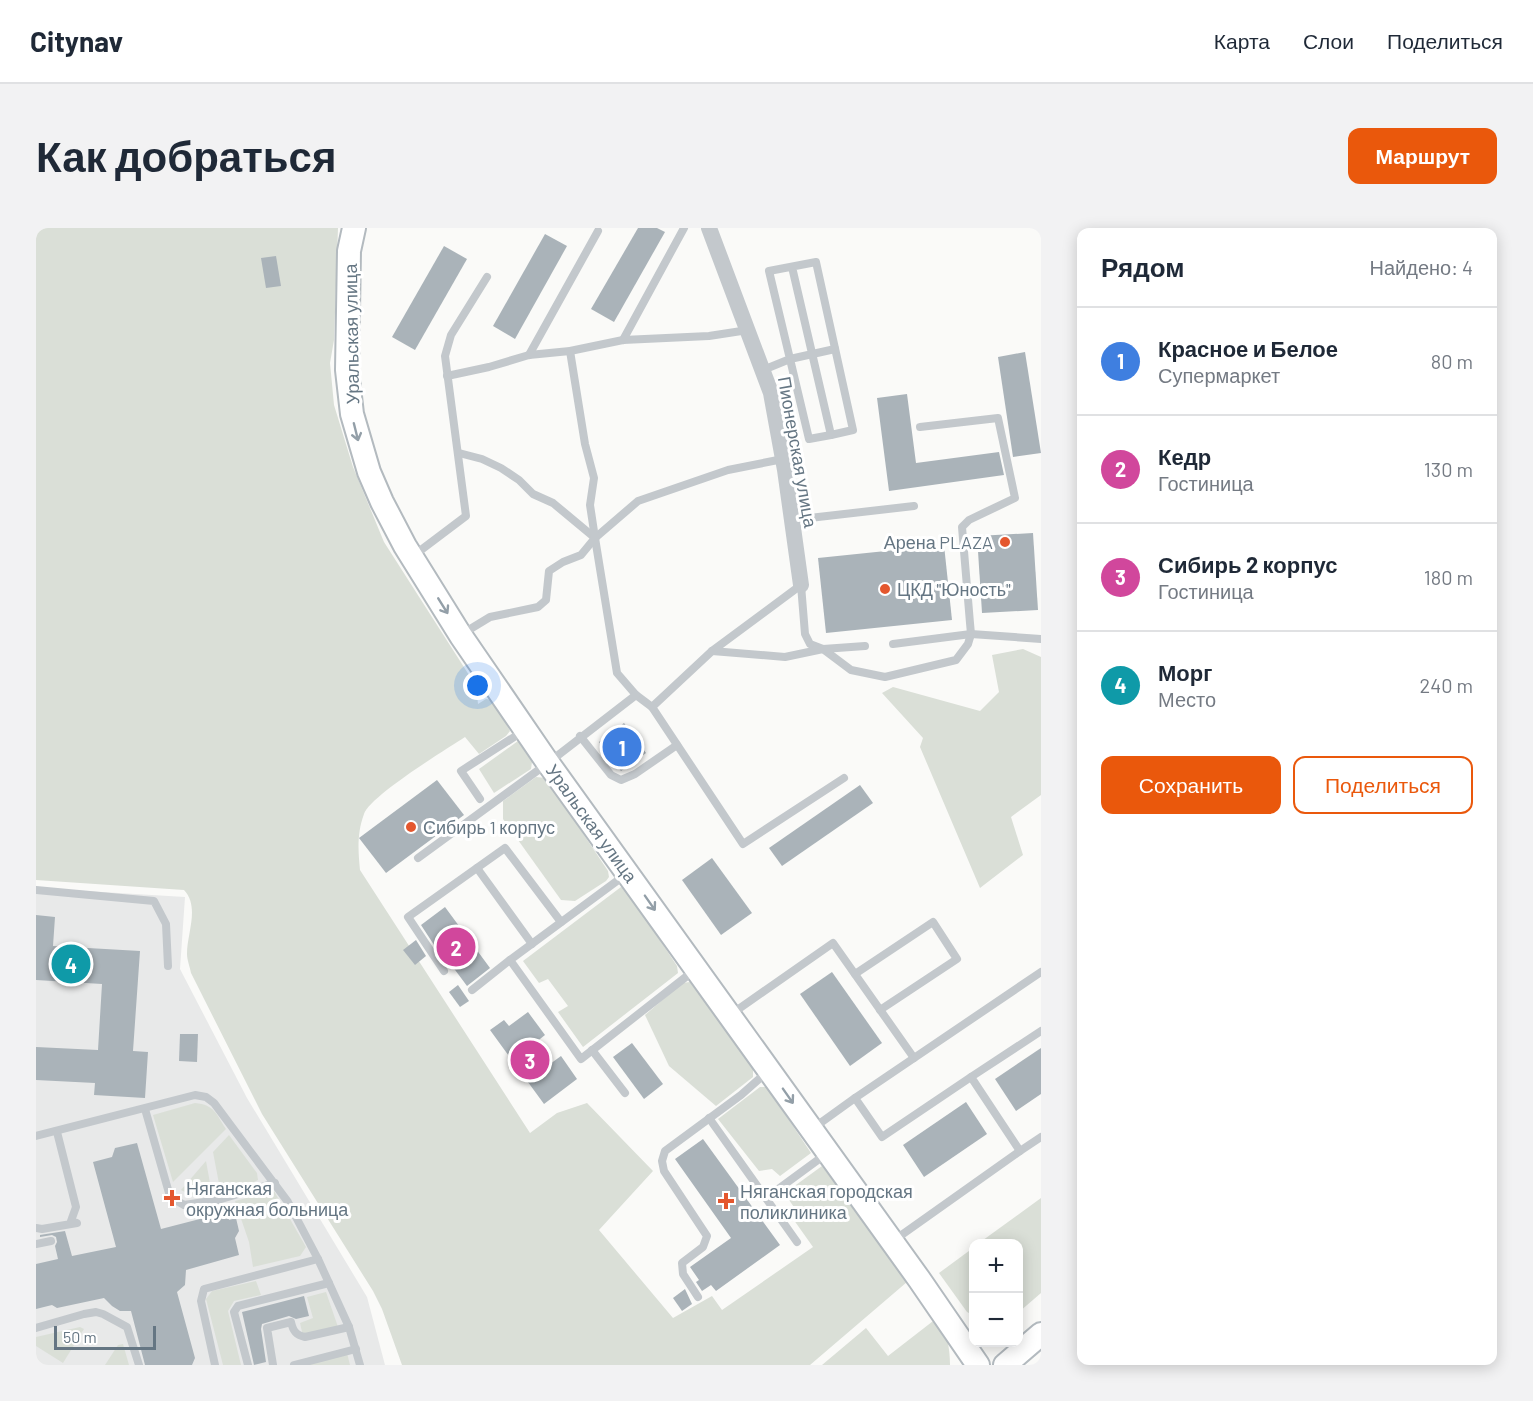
<!DOCTYPE html>
<html lang="ru">
<head>
<meta charset="utf-8">
<style>
	:root { --surface:#fff; --page:#f2f2f3; --text:#1f2937; --muted:#747a83; --line:#e0e1e3; --accent:#ea580c }
	body { margin:0; font-family:Barlow,sans-serif; background:var(--page); color:var(--text) }
	.controls { position:absolute; right:18px; bottom:18px; display:grid; overflow:hidden; border-radius:12px; box-shadow:0 3px 15px #0003 }
	.controls button { width:54px; height:54px; display:grid; place-items:center; padding:0; border:0; border-bottom:2px solid var(--line); background:var(--surface); color:var(--text); font:30px sans-serif }
	.scale { position:absolute; left:18px; bottom:15px; width:102px; box-sizing:border-box; padding-left:6px; border:3px solid #657683; border-top:0; font-size:16px; line-height:21px; white-space:nowrap; color:#657683; -webkit-text-stroke:4px #fff; paint-order:stroke }
	.you { position:absolute; left:442px; top:458px; width:21px; height:21px; margin:-15px; border:4px solid #fff; border-radius:50%; background:#1a73e8; box-shadow:0 0 0 9px #1a73e833 }
	.badge { display:grid; place-items:center; width:39px; height:39px; border-radius:50%; background:var(--accent); color:#fff; font-size:20px; font-weight:700 }
	.pin { position:absolute; translate:-50% -50%; border:3px solid #fff; box-shadow:0 2px 6px #0006 }
	.list { margin:0; padding:0; list-style:none }
	h2 { display:flex; justify-content:space-between; align-items:center; height:78px; margin:0; padding:0 24px; font-size:26px }
	h2 small { font-size:20px; font-weight:400; color:var(--muted) }
	.list li { display:grid; grid-template-columns:39px 1fr auto; gap:18px; align-items:center; box-sizing:border-box; height:108px; padding:0 24px; border-top:2px solid var(--line) }
	.list b { display:block; font-size:22px; white-space:nowrap }
	.list p { margin:0; font-size:20px; white-space:nowrap; color:var(--muted) }
	.list em { font-size:20px; font-style:normal; color:var(--muted) }
	.actions { display:flex; gap:12px; padding:18px 24px }
	.actions a { flex:1; padding:14px 0; border:2px solid var(--accent); border-radius:12px; text-align:center; font-size:21px; color:var(--accent) }
	.actions .main { background:var(--accent); color:#fff }
	.map { position:relative; flex:none; width:1005px; height:1137px; overflow:hidden; border-radius:12px }
	header { display:flex; align-items:center; gap:36px; box-sizing:border-box; height:84px; padding:0 30px; background:var(--surface); border-bottom:2px solid var(--line) }
	header strong { font-size:28px }
	nav { display:flex; gap:33px; margin-inline-start:auto; font-size:21px }
	.intro { display:flex; align-items:center; justify-content:space-between; box-sizing:border-box; height:144px; padding:0 36px }
	h1 { margin:0; font-size:42px }
	.button { padding:15px 27px; border-radius:12px; background:var(--accent); color:#fff; font-size:21px; font-weight:700 }
	main { display:flex; gap:36px; padding:0 36px }
	aside { flex:1; background:var(--surface); border-radius:12px; box-shadow:0 3px 15px #0003 }
	.map>svg:first-child { display:block }
	.built { fill:#e8e9e9 }
	.green { fill:#dadfd7 }
	.building { fill:#aab3b9 }
	.lines { fill:none; stroke-linecap:round; stroke-linejoin:round }
	.secondary-casing { stroke:#b3babf; stroke-width:26 }
	.lane { stroke:#c3c8cc; stroke-width:8 }
	.street { stroke:#c3c8cc; stroke-width:16 }
	.secondary { stroke:#fff; stroke-width:22 }
	.oneway { stroke:#939fa8 }
	.poi-dot { fill:#e4572e; stroke:#fff; stroke-width:2 }
	.labels { text-anchor:middle; dominant-baseline:central; stroke-width:6; stroke-linejoin:round; paint-order:stroke }
	.street-label { font-size:18px; fill:#657683; stroke:#fff }
	.poi-label { font-size:18px; fill:#657683; stroke:#fff; text-anchor:start }
</style>
</head>
<body>
<header>
<strong>Citynav</strong>
<nav><a>Карта</a><a>Слои</a><a>Поделиться</a></nav>
</header>
<div class="intro"><h1>Как добраться</h1><a class="button">Маршрут</a></div>
<main>
<div class="map">
<svg width="1005" height="1137" viewBox="0 0 1005 1137">
	<rect width="100%" height="100%" fill="#fafaf8"/>
	<!-- built -->
	<path class="built" d="M0,660L149,669L144,741L211,870L331,1069L349,1137H0Z"/>
	<!-- green -->
	<g class="green">
		<path d="M0,0H302L298,112L294,135L298,177L317,239L348,314L440,458L442,476L450,471L456,472L474,503L470,508L443,526L429,509C409,522 334,568 328,586C321,605 322,622 324,642L494,905L521,885L551,875L617,943L563,1002L637,1090L676,1068L686,1082L777,1019L755,988L760,982L753,972L756,967L753,962L786,938L871,1054L774,1137H366L346,1081L337,1063L226,886L155,745C154,739 151,732 151,726C151,705 164,679 148,662L0,652Z"/>
		<path d="M987,421L1005,429V567L975,589L987,627L944,660L884,519L887,510L846,465L857,459L944,483L963,464L956,427Z"/>
		<path d="M482,513L496,534L495,541L458,565L443,541Z"/>
		<path d="M500,549L510,550L572,643L573,649L570,653L539,673L525,672L467,591V573Z"/>
		<path d="M585,659L591,662L641,738L642,745L547,819L522,784L532,778L512,751L503,755L487,733Z"/>
		<path d="M654,754L717,840V849L680,878L633,838L609,787L646,755Z"/>
		<path d="M724,859H731L775,925L744,948L736,941L723,943L682,891Z"/>
		<path d="M159,875C179,877 180,886 190,901L137,954L117,887Z"/>
		<path d="M193,907L221,945L222,952L214,956L184,961L177,924Z"/>
		<path d="M170,933L176,966L155,967L145,962Z"/>
		<path d="M238,963L270,1019L264,1028L217,1039L213,1014L199,973Z"/>
		<path d="M1005,970V1065L983,1084L982,1016L943,1015Z"/>
		<path d="M937,1020V1087L931,1084L903,1045Z"/>
		<path d="M220,1053L225,1067L198,1073L192,1083L205,1137H187L170,1071L176,1063Z"/>
		<path d="M290,1064L302,1099L267,1108L264,1095L277,1090L271,1069Z"/>
		<path d="M901,1090C911,1105 914,1119 914,1137H786L830,1100L852,1128Z"/>
		<path d="M44,1099L48,1101L27,1135L0,1118V1109Z"/>
		<path d="M87,1116L93,1137H69L82,1117Z"/>
		<path d="M311,1125L314,1137H267Z"/>
	</g>
	<!-- building -->
	<g class="building">
		<path d="M602,0H621L629,4L578,94L555,81Z"/>
		<path d="M509,6L531,18L479,111L457,98Z"/>
		<path d="M408,18L431,31L379,122L356,109Z"/>
		<path d="M240,28L245,58L230,60L225,30Z"/>
		<path d="M989,124L1005,225L977,229L962,129Z"/>
		<path d="M871,166L880,235L963,224L968,247L853,263L841,170Z"/>
		<path d="M997,305L1002,382L946,385L941,308Z"/>
		<path d="M908,317L916,392L790,405L782,330Z"/>
		<path d="M588,495L610,525L585,543L563,514Z"/>
		<path d="M401,552L428,587L350,645L323,610Z"/>
		<path d="M824,557L837,575L746,638L733,620Z"/>
		<path d="M676,630L716,685L685,707L646,652Z"/>
		<path d="M409,679L454,740L431,758L402,719L400,720L385,697Z"/>
		<path d="M0,687L19,689L17,718L104,723L97,823L112,824L109,870L58,867L59,855L0,852V819L62,822L66,756L0,752Z"/>
		<path d="M380,712L390,728L379,737L367,722Z"/>
		<path d="M796,744L846,815L814,838L764,766Z"/>
		<path d="M422,757L433,773L424,779L413,764Z"/>
		<path d="M492,784L509,807L499,815L514,836L525,828L541,851L508,876L454,802L468,792L473,798Z"/>
		<path d="M144,806H162L161,834L143,833Z"/>
		<path d="M596,815L627,856L608,871L577,829Z"/>
		<path d="M1005,820V866L980,883L959,851Z"/>
		<path d="M930,874L951,906L888,949L867,917Z"/>
		<path d="M667,911L744,1017L680,1063L675,1057L666,1063L660,1054L663,1052L654,1039L695,1010L639,931Z"/>
		<path d="M101,915L125,1001L191,984L193,992L200,990L203,1003L199,1010L203,1027L150,1042L149,1057L141,1064L159,1130L156,1137H109L95,1083H84L76,1078L68,1070L21,1080L16,1077L0,1081V1036L22,1031L19,1018L21,1014L20,1009L16,1007L4,1009V1007L29,1003L36,1028L80,1019L57,934L76,929L79,920Z"/>
		<path d="M649,1061L656,1076L646,1083L637,1070Z"/>
		<path d="M268,1068L273,1088L260,1091L253,1088L226,1096L225,1101L230,1134L218,1137L206,1084Z"/>
	</g>
	<g class="lines">
		<defs>
			<g id="secondary">
				<path d="M318,0L313,23L311,142L316,186L333,244L346,274L369,318L425,408L512,535L883,1051L942,1137"/>
				<path d="M969,1137L1005,1106"/>
			</g>
		</defs>
		<!-- secondary casing -->
		<use href="#secondary" class="secondary-casing"/>
		<!-- lane -->
		<g class="lane">
			<path d="M587,112L648,0"/>
			<path d="M493,127L562,3"/>
			<path d="M727,142L754,131L733,43L780,34L817,202L795,207L756,39"/>
			<path d="M411,148L453,139L493,127L534,123L587,112L673,108L712,102"/>
			<path d="M795,207L773,211L754,131L799,121"/>
			<path d="M423,225L446,231L465,240L483,252L497,266L517,275L559,310L581,445L600,467L616,479L707,616L808,550"/>
			<path d="M756,292L878,278"/>
			<path d="M559,310L602,273L692,242L747,231"/>
			<path d="M377,328L430,288L409,128L415,107L451,49"/>
			<path d="M765,357L769,406L774,416L787,421L815,442L849,449L920,432L932,416L935,406L934,395L926,299L933,292L979,270L962,190L884,199"/>
			<path d="M426,406L454,389L502,379L510,372L513,343L527,334L545,327L559,310L554,277L558,250L549,216L534,123"/>
			<path d="M857,416L935,406L1005,411"/>
			<path d="M676,423L749,429L787,421L829,418"/>
			<path d="M616,479L676,423L765,357"/>
			<path d="M544,508L575,547L585,552L599,546L641,517"/>
			<path d="M444,571L425,543L489,502"/>
			<path d="M382,630L512,535L600,467"/>
			<path d="M441,640L496,716"/>
			<path d="M589,647L474,732L545,831L660,741"/>
			<path d="M0,662L118,673L130,696L132,738"/>
			<path d="M408,743L372,689L469,620L525,694"/>
			<path d="M819,746L897,694L921,731L844,782"/>
			<path d="M436,762L474,732"/>
			<path d="M694,787L797,715L878,830"/>
			<path d="M1005,803L935,849L984,923L1005,909"/>
			<path d="M556,822L589,865"/>
			<path d="M935,849L846,909L819,870L1005,744"/>
			<path d="M109,881L133,965L136,970L148,977L182,972L239,955"/>
			<path d="M673,890L761,1014"/>
			<path d="M776,901L819,870"/>
			<path d="M0,908L159,867L170,869L178,875L252,974L282,1031L313,1099L324,1137"/>
			<path d="M730,970L790,926"/>
			<path d="M0,1000L6,1001L41,995L35,993L40,979L21,904"/>
			<path d="M857,1013L984,923"/>
			<path d="M0,1016L15,1013"/>
			<path d="M662,1069L647,1046L646,1035L667,1019L671,1008L628,943L626,933L629,923L705,867L732,843"/>
			<path d="M0,1100L48,1086L60,1084L67,1086L91,1099L103,1137"/>
			<path d="M179,1137L165,1073L168,1061L282,1031"/>
			<path d="M212,1137L198,1084L202,1078L293,1055"/>
			<path d="M237,1137L231,1100L255,1094C257,1103 260,1107 269,1109L313,1099"/>
			<path d="M258,1137L320,1121"/>
		</g>
		<!-- street -->
		<path class="street" d="M673,0L735,165L749,242L765,357"/>
		<!-- secondary -->
		<use href="#secondary" class="secondary"/>
	</g>
	<!-- one-way arrows -->
	<defs><path id="oneway-shaft" d="M-6 0H5M1.5-3L5.5 0L1.5 3" fill="none" stroke-width="1.6" stroke-linecap="round" stroke-linejoin="round" transform="scale(1.5)"/></defs>
	<g class="oneway">
		<use href="#oneway-shaft" transform="translate(320 204) rotate(76)"/>
		<use href="#oneway-shaft" transform="translate(407 378) rotate(58)"/>
		<use href="#oneway-shaft" transform="translate(614 675) rotate(55)"/>
		<use href="#oneway-shaft" transform="translate(752 868) rotate(55)"/>
	</g>
	<!-- markers -->
	<g class="poi-dot">
		<circle cx="969" cy="314" r="6"/>
		<circle cx="849" cy="361" r="6"/>
		<circle cx="375" cy="599" r="6"/>
		<path d="M133 961h6v6h6v6h-6v6h-6v-6h-6v-6h6z"/>
		<path d="M687 964h6v6h6v6h-6v6h-6v-6h-6v-6h6z"/>
	</g>
	<g class="labels">
		<!-- street labels -->
		<g class="street-label">
			<text transform="translate(315 106) rotate(-91)">Уральская улица</text>
			<text transform="translate(762 224) rotate(80)">Пионерская улица</text>
			<text transform="translate(556 595) rotate(54)">Уральская улица</text>
		</g>
		<!-- poi labels -->
		<g class="poi-label">
			<text x="957" y="314" text-anchor="end">Арена PLAZA</text>
			<text x="861" y="361">ЦКД "Юность"</text>
			<text x="387" y="599">Сибирь 1 корпус</text>
			<text x="150" y="960">Няганская<tspan x="150" dy="21">окружная больница</tspan></text>
			<text x="704" y="963">Няганская городская<tspan x="704" dy="21">поликлиника</tspan></text>
		</g>
	</g>
</svg>
<div class="controls">
<button>+</button>
<button>−</button>
</div>
<div class="scale">50 m</div>
<div class="you"></div>
<div class="pin badge" style="left:586px;top:519px;background:#3f7fe0">1</div>
<div class="pin badge" style="left:420px;top:719px;background:#d1479c">2</div>
<div class="pin badge" style="left:494px;top:832px;background:#d1479c">3</div>
<div class="pin badge" style="left:35px;top:736px;background:#0f9aa8">4</div>
</div>
<aside>
<h2>Рядом<small>Найдено: 4</small></h2>
<ul class="list">
<li><span class="badge" style="background:#3f7fe0">1</span><div><b>Красное и Белое</b><p>Супермаркет</p></div><em>80 m</em></li>
<li><span class="badge" style="background:#d1479c">2</span><div><b>Кедр</b><p>Гостиница</p></div><em>130 m</em></li>
<li><span class="badge" style="background:#d1479c">3</span><div><b>Сибирь 2 корпус</b><p>Гостиница</p></div><em>180 m</em></li>
<li><span class="badge" style="background:#0f9aa8">4</span><div><b>Морг</b><p>Место</p></div><em>240 m</em></li>
</ul>
<div class="actions"><a class="main">Сохранить</a><a>Поделиться</a></div>
</aside>
</main>
</body>
</html>
